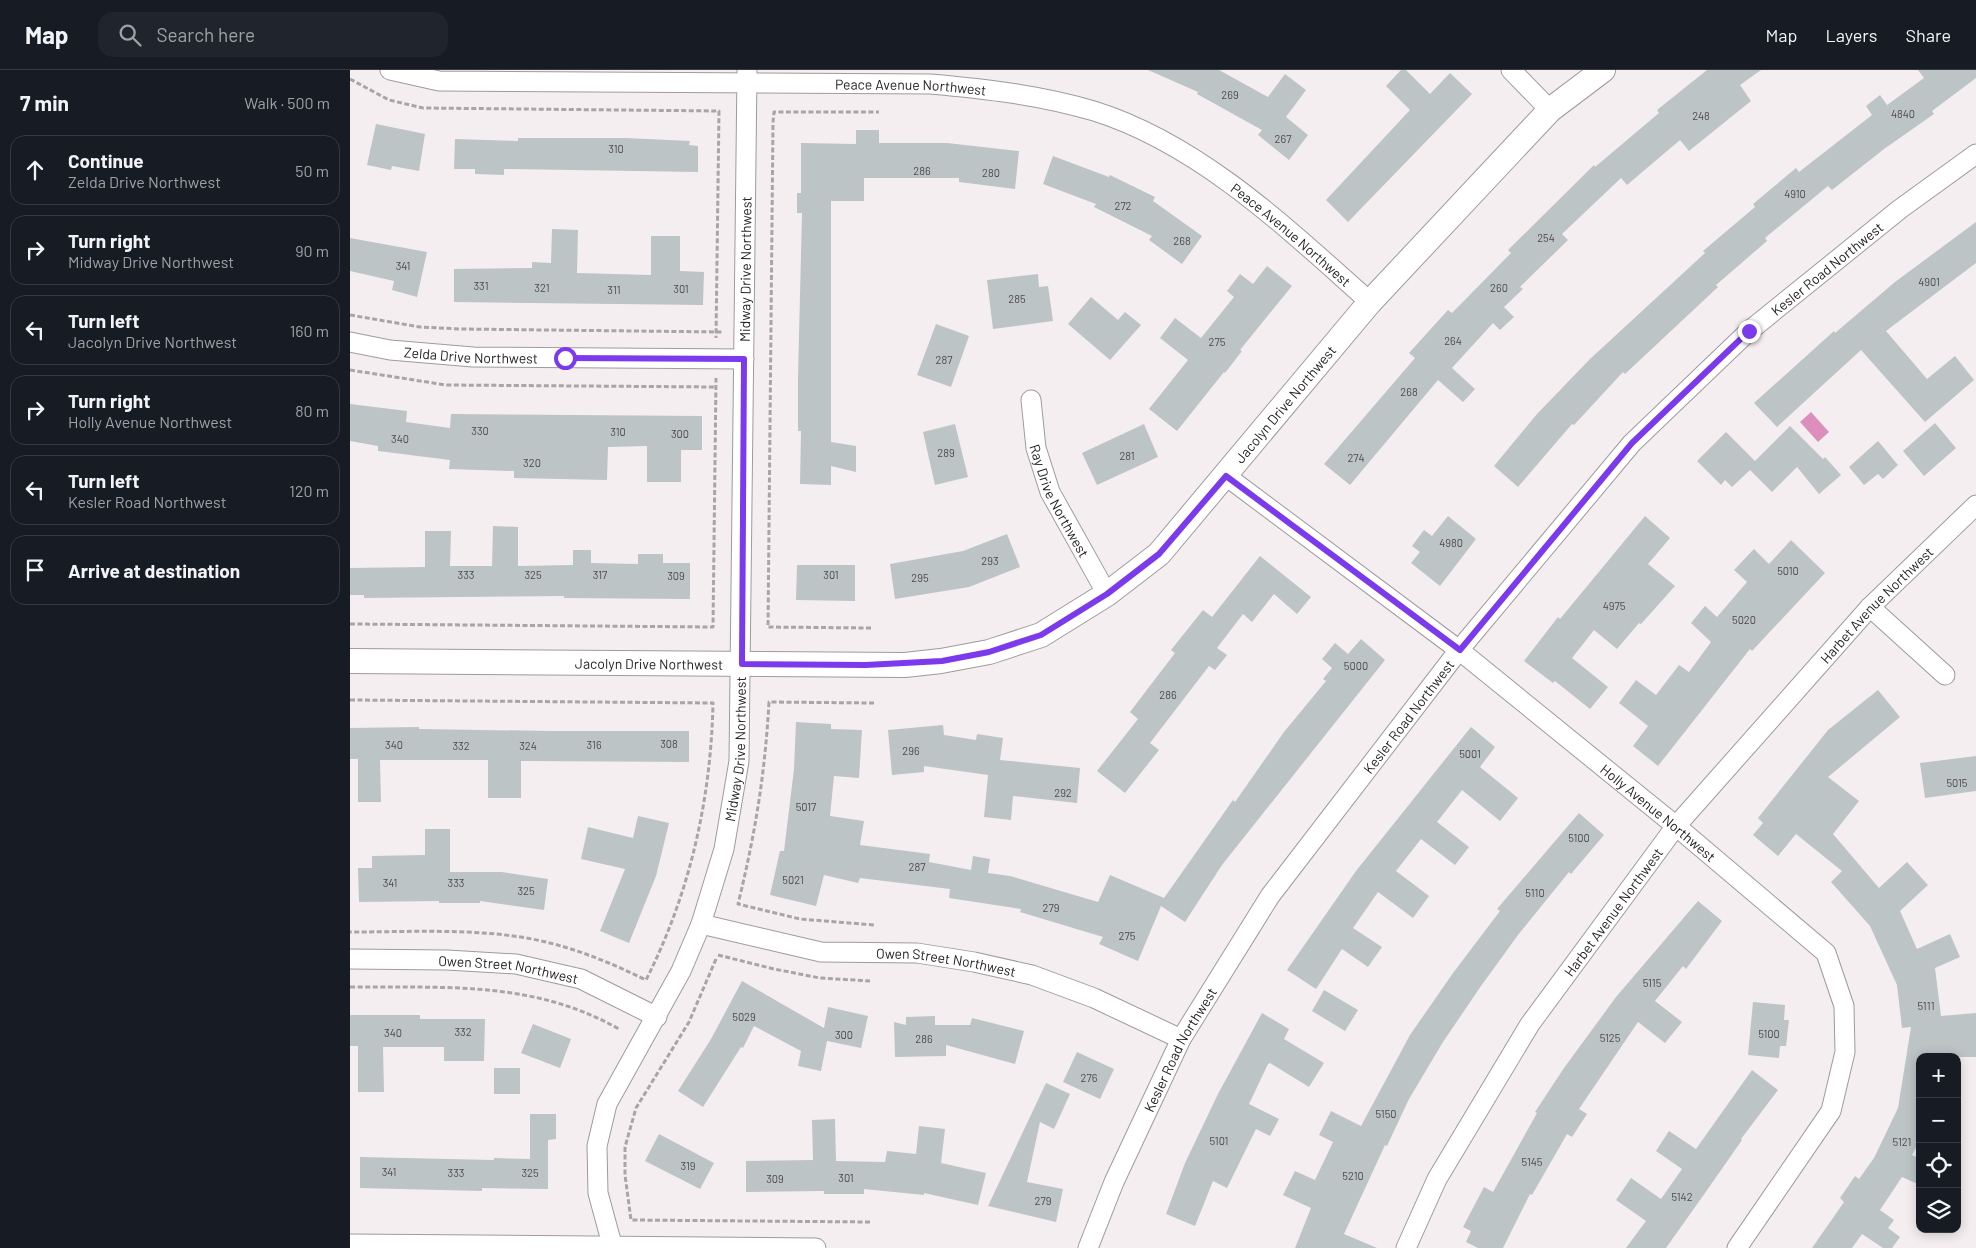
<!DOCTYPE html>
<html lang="en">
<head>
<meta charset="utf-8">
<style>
	:root { --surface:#171b24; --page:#20242c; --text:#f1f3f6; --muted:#9ea1a6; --line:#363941 }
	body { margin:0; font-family:Barlow,sans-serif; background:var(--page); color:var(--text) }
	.controls { position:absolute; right:15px; bottom:15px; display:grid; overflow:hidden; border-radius:10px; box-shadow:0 2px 12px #0003 }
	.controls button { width:45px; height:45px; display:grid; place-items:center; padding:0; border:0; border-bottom:1px solid var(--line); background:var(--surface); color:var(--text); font:25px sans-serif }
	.stop { position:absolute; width:15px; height:15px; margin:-11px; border:4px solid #7c3aed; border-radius:50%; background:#fff }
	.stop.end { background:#7c3aed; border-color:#fff; box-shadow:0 1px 5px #0008 }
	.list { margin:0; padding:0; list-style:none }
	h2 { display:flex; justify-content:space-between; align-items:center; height:65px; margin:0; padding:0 20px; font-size:21px }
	h2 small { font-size:16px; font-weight:400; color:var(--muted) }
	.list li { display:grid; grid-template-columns:32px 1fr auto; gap:15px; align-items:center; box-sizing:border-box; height:70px; margin:0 10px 10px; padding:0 10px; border:1px solid var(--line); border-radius:15px }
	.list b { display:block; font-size:19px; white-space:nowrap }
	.list p { margin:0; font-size:16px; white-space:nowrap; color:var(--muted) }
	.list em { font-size:16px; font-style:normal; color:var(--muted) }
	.icon { flex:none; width:28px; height:28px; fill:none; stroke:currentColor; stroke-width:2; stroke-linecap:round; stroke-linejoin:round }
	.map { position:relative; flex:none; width:1626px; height:1178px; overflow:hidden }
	header { display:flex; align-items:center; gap:30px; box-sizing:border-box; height:70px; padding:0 25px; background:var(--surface); border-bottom:1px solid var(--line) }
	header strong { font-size:24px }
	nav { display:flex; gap:28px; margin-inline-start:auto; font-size:18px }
	.search { width:350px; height:45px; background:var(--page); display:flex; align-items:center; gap:12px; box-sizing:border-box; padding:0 18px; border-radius:15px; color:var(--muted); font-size:19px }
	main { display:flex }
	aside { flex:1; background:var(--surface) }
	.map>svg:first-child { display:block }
	.water { fill:#dc8ebc }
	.building { fill:#bdc4c5 }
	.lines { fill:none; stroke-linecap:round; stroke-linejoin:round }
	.minor-casing { stroke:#a09a9d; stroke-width:21 }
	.tertiary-casing { stroke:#a09a9d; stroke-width:26 }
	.path { stroke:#a9a4a7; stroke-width:3; stroke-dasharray:5 2.5; stroke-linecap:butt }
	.minor { stroke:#fff; stroke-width:19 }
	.tertiary { stroke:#fff; stroke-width:24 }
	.route { stroke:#7c3aed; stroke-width:6 }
	.labels { text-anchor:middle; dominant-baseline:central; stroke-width:5; stroke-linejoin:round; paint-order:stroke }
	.number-label { font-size:11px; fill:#4c4b4d }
	.street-label { font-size:14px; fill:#262325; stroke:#fffcfe }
</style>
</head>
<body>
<header>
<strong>Map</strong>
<div class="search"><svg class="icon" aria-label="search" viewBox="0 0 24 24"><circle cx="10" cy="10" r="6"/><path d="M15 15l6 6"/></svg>Search here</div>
<nav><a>Map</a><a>Layers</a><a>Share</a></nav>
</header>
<main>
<aside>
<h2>7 min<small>Walk · 500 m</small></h2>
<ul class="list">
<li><svg class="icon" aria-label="ahead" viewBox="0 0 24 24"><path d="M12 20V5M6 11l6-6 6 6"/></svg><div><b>Continue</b><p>Zelda Drive Northwest</p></div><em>50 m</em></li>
<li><svg class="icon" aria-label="right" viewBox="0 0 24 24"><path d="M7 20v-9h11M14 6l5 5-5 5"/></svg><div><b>Turn right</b><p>Midway Drive Northwest</p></div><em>90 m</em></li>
<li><svg class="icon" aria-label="left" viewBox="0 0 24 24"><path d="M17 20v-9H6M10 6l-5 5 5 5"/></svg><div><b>Turn left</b><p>Jacolyn Drive Northwest</p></div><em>160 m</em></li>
<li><svg class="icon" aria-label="right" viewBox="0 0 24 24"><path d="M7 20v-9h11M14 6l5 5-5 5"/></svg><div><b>Turn right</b><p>Holly Avenue Northwest</p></div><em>80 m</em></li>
<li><svg class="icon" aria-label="left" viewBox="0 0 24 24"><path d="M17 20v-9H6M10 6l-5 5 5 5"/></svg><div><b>Turn left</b><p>Kesler Road Northwest</p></div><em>120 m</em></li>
<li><svg class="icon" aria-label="arrive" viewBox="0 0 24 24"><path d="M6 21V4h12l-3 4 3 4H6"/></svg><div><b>Arrive at destination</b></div></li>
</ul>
</aside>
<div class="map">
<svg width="1626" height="1178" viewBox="0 0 1626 1178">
	<rect width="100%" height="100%" fill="#f4eef1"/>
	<!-- water -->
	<path class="water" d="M1461,342L1479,362L1468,372L1450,352Z"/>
	<!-- building -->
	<g class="building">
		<path d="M798,0H869L918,27L935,4L956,20L936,47L958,65L939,90L908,65L912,60L847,24L848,22Z"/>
		<path d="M1051,0H1056L1080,24L1100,3L1122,24L998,152L976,130L1060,40L1036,16Z"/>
		<path d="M1357,0H1411L1390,15L1401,31L1339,81L1330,70L1277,115L1271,108L1212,164L1218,170L1170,217L1173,219L1154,237L1164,247L1150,260L1143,253L1102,298L1125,319L1113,332L1088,310L1000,415L974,394L1065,288L1059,283L1098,240L1102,243L1161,183L1158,180L1244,95L1245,97L1309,43L1307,40Z"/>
		<path d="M1568,0H1626V8L1582,41L1584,44L1534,79L1482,120L1478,116L1415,168L1417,171L1366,215L1368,217L1275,304L1273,302L1224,355L1222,354L1168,417L1144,396L1187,344L1240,289L1355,183L1353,181L1405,137L1403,134L1446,98L1449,102L1522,45L1516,36L1530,25L1537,35L1574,8Z"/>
		<path d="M26,54L75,64L69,101L42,96L41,100L17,95Z"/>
		<path d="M506,60H529V73H597L669,81L665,119L609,112V108H514V131H481V372L506,376V402L481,396V415L450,414L451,361H448V307L452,143H447V123H451V73L506,74Z"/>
		<path d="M168,68H276L340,71L339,75L348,76V102L154,99V105L125,104V99H104L105,69L168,71Z"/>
		<path d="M703,86L759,107L760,105L805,127L803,131L852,166L832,194L799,170L802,166L744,137L746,134L693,114Z"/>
		<path d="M1626,152V193L1536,261L1577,309L1605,286L1624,310L1575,352L1511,280L1427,357L1404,333L1484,261L1485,263L1545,212Z"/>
		<path d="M202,159L228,160L227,203L301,205V166H330V201L354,202L353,235L104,232V199L182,198V192L201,193Z"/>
		<path d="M0,168L77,182L67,227L42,220L44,211L0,201Z"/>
		<path d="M917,196L942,216L890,280L892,281L875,303L874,302L827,361L799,339L838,290L810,268L825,248L851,268L884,227L877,221L890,204L903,214Z"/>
		<path d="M688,204L689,217L698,216L703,251L643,259L637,210Z"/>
		<path d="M741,227L768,250L775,242L791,255L760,290L718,254Z"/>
		<path d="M586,254L619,266L601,317L567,305Z"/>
		<path d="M0,334L57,341L56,352L100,358L101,344L352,346V380H331V412H297V376L258,377L257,410L164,408V401L99,399L100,390L28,381V376L0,371Z"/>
		<path d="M1585,353L1606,378L1574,406L1553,381Z"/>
		<path d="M605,354L618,407L585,415L573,362Z"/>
		<path d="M794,354L808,387L747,415L732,383Z"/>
		<path d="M1440,356L1473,389L1475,387L1491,405L1469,424L1447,397L1422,422L1400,400L1382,417L1375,410L1371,415L1347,391L1376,362L1405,391Z"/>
		<path d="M1528,371L1548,395L1533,409L1528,404L1514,415L1499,397Z"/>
		<path d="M1098,446L1126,469L1090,516L1061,493L1070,482L1062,476L1074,460L1082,466Z"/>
		<path d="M1295,446L1320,468L1298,494L1325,516L1291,554L1289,553L1267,579L1244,560L1222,588L1258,617L1240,639L1205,611L1203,613L1174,591L1208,547L1210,549Z"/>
		<path d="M143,456L168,457V496L223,495V480H241V493L288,494V484H313V493H340V529L214,528V526L14,528V525H0V498L75,497V461H101L100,496H142Z"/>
		<path d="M657,464L670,497L619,517L545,529L540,494L613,481Z"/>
		<path d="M1441,470L1475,503L1402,581L1400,579L1308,696L1283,676L1298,656L1269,633L1286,610L1306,625L1329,595L1339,602L1361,572L1341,553L1355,536L1367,547L1397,512L1384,500L1404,479L1419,494Z"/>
		<path d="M910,486L961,527L947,544L924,524L902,552L893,544L867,578L877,585L865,600L859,596L800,673L809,680L775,723L747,701L788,649L780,642L825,583L821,580L853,540L862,547Z"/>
		<path d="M447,495H505V531L446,530Z"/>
		<path d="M1011,569L1035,590L872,795L835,852L811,836L788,891L749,874L753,867L670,842L671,839L599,828L600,819L510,808L508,813L474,805L466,836L420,825L430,781H434L444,699L446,652L481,654V659L512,660L509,708L484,706L480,746L514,751L510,775L580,784L579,792L621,800L623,786L640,789L638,803L660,806L748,832L760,805L814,828L883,730L885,732L934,662L976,611L973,609L982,598L972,589L985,573L998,584Z"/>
		<path d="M1528,620L1550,647L1478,707L1509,731L1483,764L1529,818L1557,792L1578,815L1550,841L1567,879L1600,864L1610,887L1585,898L1591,946L1626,943V987H1570V1070L1562,1085L1570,1089V1115L1552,1107L1530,1140L1544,1150L1538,1158L1550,1167L1542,1178H1533L1512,1164L1502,1178H1462L1494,1132L1490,1128L1505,1106L1509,1109L1524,1088L1548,1038L1561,957L1552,958L1547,915L1520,856L1481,812L1492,801L1446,764L1428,786L1403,765L1413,753L1408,748L1478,660Z"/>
		<path d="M593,655L594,665L626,670L627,664L653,668L650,690L730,698L727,733L663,726L661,750L634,747L638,705L574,696V702L542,705L538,660Z"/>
		<path d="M69,657V659L201,661H339V692L171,691V728H138V690H30L31,732H8V689H0V658Z"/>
		<path d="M1121,657L1145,677L1130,697L1168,728L1150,751L1112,720L1087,752L1119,777L1105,795L1071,769L1046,801L1079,826L1063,848L1028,822L1003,858L1032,877L1018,897L992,879L966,919L937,900L1006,801Z"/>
		<path d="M1626,686V721L1575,728L1570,693Z"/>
		<path d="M1229,743L1254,765L1221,804L1219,802L1168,865L1131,916L1093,972L1059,1029L1037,1076L1035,1075L994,1164L1027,1178H945L961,1138L933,1125L945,1101L965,1110L983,1072L969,1065L981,1041L1011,1056L1060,965L1103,903L1150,841L1147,839Z"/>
		<path d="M288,746L319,753L306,806L279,873L250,861L275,799L231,789L238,757L283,768Z"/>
		<path d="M75,759H100V802H152L198,809L194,840L130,831V833H89V831L9,832L8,798H22V786L75,785Z"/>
		<path d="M1348,831L1372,851L1336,899L1333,896L1305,931L1332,952L1315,973L1288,952L1229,1039L1237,1044L1222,1067L1217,1064L1182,1125L1180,1124L1153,1178H1128L1116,1172L1121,1161L1113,1157L1134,1117L1143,1122L1187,1043L1185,1042L1214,998L1266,927Z"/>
		<path d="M392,911L474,958L478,937L518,946L511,978L477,971L471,1001L448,996L451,981L404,956L393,978L391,977L353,1037L328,1021L361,969Z"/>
		<path d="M974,920L1008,940L995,961L962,941Z"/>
		<path d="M1403,932L1435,935L1434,950H1439L1436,976H1430L1429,988L1398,985Z"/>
		<path d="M912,943L939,959L934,969L974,993L959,1017L920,993L918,994L899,1034L929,1049L920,1066L906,1059L877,1118L863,1111L845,1156L816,1144L835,1093L868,1024Z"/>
		<path d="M0,945H70V949H135L134,991H94V977H33L34,1022H8V976H0Z"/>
		<path d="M585,946V955H620L622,948L674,961L665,994L596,975V986L545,987L544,952L556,955V947Z"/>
		<path d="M183,954L221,969L210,998L171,983Z"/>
		<path d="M727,982L764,999L750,1029L713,1012Z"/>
		<rect x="144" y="998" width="26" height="26"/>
		<path d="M1402,1000L1428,1020L1391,1069L1392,1070L1355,1123L1316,1178H1276L1296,1151L1266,1130L1281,1108L1311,1129L1332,1099L1306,1081L1319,1061L1346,1079Z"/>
		<path d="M696,1013L720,1024L704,1059L690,1052L677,1112L713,1119L706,1152L638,1136Z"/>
		<path d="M180,1044H206V1069L198,1070V1119L132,1118V1121L10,1118V1087L144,1090V1088L180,1089Z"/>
		<path d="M485,1049L486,1091L535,1092L537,1081L566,1084L569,1056L595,1059L591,1093L636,1103L628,1135L574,1123V1125L514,1119V1124H474V1121L396,1122V1091L463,1090L462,1050Z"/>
		<path d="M309,1064L364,1093L350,1119L295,1091Z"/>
	</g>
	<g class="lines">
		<defs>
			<g id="minor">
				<path id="s1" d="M40,0L89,11L580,14C637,19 689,25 744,41C850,74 939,160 1020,232"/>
				<path d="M1161,0L1200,40"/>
				<path id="s2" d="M0,272L40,280L123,287L394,289"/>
				<path id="s3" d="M681,330L686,378L700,422L757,524"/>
				<path id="s4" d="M876,406L1109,580L1326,756L1476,883L1494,936L1495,982L1481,1041L1387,1178"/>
				<path d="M1520,537L1595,605"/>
				<path id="s5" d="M351,854L471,882L567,883L624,892L682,905L744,928L831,969"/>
				<path id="s6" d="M0,889L97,890L166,894L231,909L307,947"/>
				<path d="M0,1174L466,1178"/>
				<path id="s7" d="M263,1178L248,1123L247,1076L257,1034L331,901L351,854L374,779L389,691L397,0"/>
				<path id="s8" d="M738,1178L764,1112L831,969L920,826L1109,580L1282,373L1399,261L1550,139L1626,84"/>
				<path id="s9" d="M1056,1178L1087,1109L1180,954L1326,756L1520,537L1626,435"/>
			</g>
			<g id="tertiary">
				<path id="s10" d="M0,591L555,595L591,591L639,582L691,565L757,524L809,484L1020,232L1200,40L1253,0"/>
			</g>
		</defs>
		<!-- minor casing -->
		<use href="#minor" class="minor-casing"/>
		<!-- tertiary casing -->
		<use href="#tertiary" class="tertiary-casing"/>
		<!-- path -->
		<g class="path">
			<path d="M0,9L39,30L73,38L369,41L366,268"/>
			<path d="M0,245L70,257L109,259L373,262"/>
			<path d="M0,300L96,315L366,317"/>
			<path d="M0,554L363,557L366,308"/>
			<path d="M521,558L418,557L423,52L424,42H529"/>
			<path d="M0,630L363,633C361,729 340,823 296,910C259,892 223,877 182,869C123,858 60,862 0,862"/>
			<path d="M524,633L419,632C415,704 405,765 388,834L450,849L524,855"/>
			<path d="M368,885L424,899L470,908L520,911"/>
			<path d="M366,889L339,952L286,1038L275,1077V1105L281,1150L522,1152"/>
			<path d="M0,917C95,918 182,910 269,959"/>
		</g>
		<!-- minor -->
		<use href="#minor" class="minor"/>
		<!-- tertiary -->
		<use href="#tertiary" class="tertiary"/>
	</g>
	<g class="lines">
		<!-- route -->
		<path class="route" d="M215,288L394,289L392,594L516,595L592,591L639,582L691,565L757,524L809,484L876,406L1110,580L1282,373L1399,261"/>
	</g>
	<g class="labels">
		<!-- number labels -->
		<g class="number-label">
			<text x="880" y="24">269</text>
			<text x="1553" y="43">4840</text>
			<text x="1351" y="45">248</text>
			<text x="933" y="68">267</text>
			<text x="266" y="78">310</text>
			<text x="572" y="100">286</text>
			<text x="641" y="102">280</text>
			<text x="1445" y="123">4910</text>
			<text x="773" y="135">272</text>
			<text x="1196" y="167">254</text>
			<text x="832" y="170">268</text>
			<text x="53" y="195">341</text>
			<text x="1579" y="211">4901</text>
			<text x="131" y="215">331</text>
			<text x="192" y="217">321</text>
			<text x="1149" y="217">260</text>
			<text x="331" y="218">301</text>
			<text x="264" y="219">311</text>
			<text x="667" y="228">285</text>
			<text x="1103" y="270">264</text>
			<text x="867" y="271">275</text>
			<text x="594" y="289">287</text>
			<text x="1059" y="321">268</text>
			<text x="130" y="360">330</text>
			<text x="268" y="361">310</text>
			<text x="330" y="363">300</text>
			<text x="50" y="368">340</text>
			<text x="596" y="382">289</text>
			<text x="777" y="385">281</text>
			<text x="1006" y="387">274</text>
			<text x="182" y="392">320</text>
			<text x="1101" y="472">4980</text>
			<text x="640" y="490">293</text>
			<text x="1438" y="500">5010</text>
			<text x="116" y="504">333</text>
			<text x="183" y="504">325</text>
			<text x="250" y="504">317</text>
			<text x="481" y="504">301</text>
			<text x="326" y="505">309</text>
			<text x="570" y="507">295</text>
			<text x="1264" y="535">4975</text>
			<text x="1394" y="549">5020</text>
			<text x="1006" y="595">5000</text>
			<text x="818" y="624">286</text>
			<text x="319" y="673">308</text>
			<text x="44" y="674">340</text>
			<text x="244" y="674">316</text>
			<text x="111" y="675">332</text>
			<text x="178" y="675">324</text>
			<text x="561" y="680">296</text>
			<text x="1120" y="683">5001</text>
			<text x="1607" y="712">5015</text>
			<text x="713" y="722">292</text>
			<text x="456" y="736">5017</text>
			<text x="1229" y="767">5100</text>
			<text x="567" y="796">287</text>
			<text x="443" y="809">5021</text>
			<text x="40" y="812">341</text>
			<text x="106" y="812">333</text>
			<text x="176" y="820">325</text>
			<text x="1185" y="822">5110</text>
			<text x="701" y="837">279</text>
			<text x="777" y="865">275</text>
			<text x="1302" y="912">5115</text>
			<text x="1576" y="935">5111</text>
			<text x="394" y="946">5029</text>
			<text x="113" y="961">332</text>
			<text x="43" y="962">340</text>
			<text x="1419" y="963">5100</text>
			<text x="494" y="964">300</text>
			<text x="1260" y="967">5125</text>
			<text x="574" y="968">286</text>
			<text x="739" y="1007">276</text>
			<text x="1036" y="1043">5150</text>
			<text x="869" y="1070">5101</text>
			<text x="1552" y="1071">5121</text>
			<text x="1182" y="1091">5145</text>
			<text x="338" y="1095">319</text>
			<text x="39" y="1101">341</text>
			<text x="106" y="1102">333</text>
			<text x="180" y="1102">325</text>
			<text x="1003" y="1105">5210</text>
			<text x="496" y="1107">301</text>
			<text x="425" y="1108">309</text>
			<text x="1332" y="1126">5142</text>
			<text x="693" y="1130">279</text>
		</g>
		<!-- street labels -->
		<g class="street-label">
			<text stroke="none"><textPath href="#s1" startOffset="522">Peace Avenue Northwest</textPath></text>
			<text stroke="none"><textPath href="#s1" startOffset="942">Peace Avenue Northwest</textPath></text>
			<text stroke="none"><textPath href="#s8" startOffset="1239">Kesler Road Northwest</textPath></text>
			<text stroke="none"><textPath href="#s7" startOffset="1010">Midway Drive Northwest</textPath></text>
			<text stroke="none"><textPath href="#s2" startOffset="122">Zelda Drive Northwest</textPath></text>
			<text stroke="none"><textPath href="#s10" startOffset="1034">Jacolyn Drive Northwest</textPath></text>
			<text stroke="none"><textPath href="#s3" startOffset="106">Ray Drive Northwest</textPath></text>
			<text stroke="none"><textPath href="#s9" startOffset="801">Harbet Avenue Northwest</textPath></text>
			<text stroke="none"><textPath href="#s10" startOffset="299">Jacolyn Drive Northwest</textPath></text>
			<text stroke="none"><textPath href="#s8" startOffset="624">Kesler Road Northwest</textPath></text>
			<text stroke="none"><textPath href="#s7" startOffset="530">Midway Drive Northwest</textPath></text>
			<text stroke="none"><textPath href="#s4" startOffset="548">Holly Avenue Northwest</textPath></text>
			<text stroke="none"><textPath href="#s9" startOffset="396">Harbet Avenue Northwest</textPath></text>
			<text stroke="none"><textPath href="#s5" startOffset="249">Owen Street Northwest</textPath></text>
			<text stroke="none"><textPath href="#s6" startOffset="159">Owen Street Northwest</textPath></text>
			<text stroke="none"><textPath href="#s8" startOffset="219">Kesler Road Northwest</textPath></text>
		</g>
	</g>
</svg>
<div class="controls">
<button>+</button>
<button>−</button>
<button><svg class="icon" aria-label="locate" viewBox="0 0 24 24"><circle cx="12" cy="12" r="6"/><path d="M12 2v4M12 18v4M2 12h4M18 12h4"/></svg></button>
<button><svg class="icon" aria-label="layers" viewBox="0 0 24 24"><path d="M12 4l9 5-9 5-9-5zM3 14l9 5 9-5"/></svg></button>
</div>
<div class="stop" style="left:215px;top:288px"></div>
<div class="stop end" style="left:1399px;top:261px"></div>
</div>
</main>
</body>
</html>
